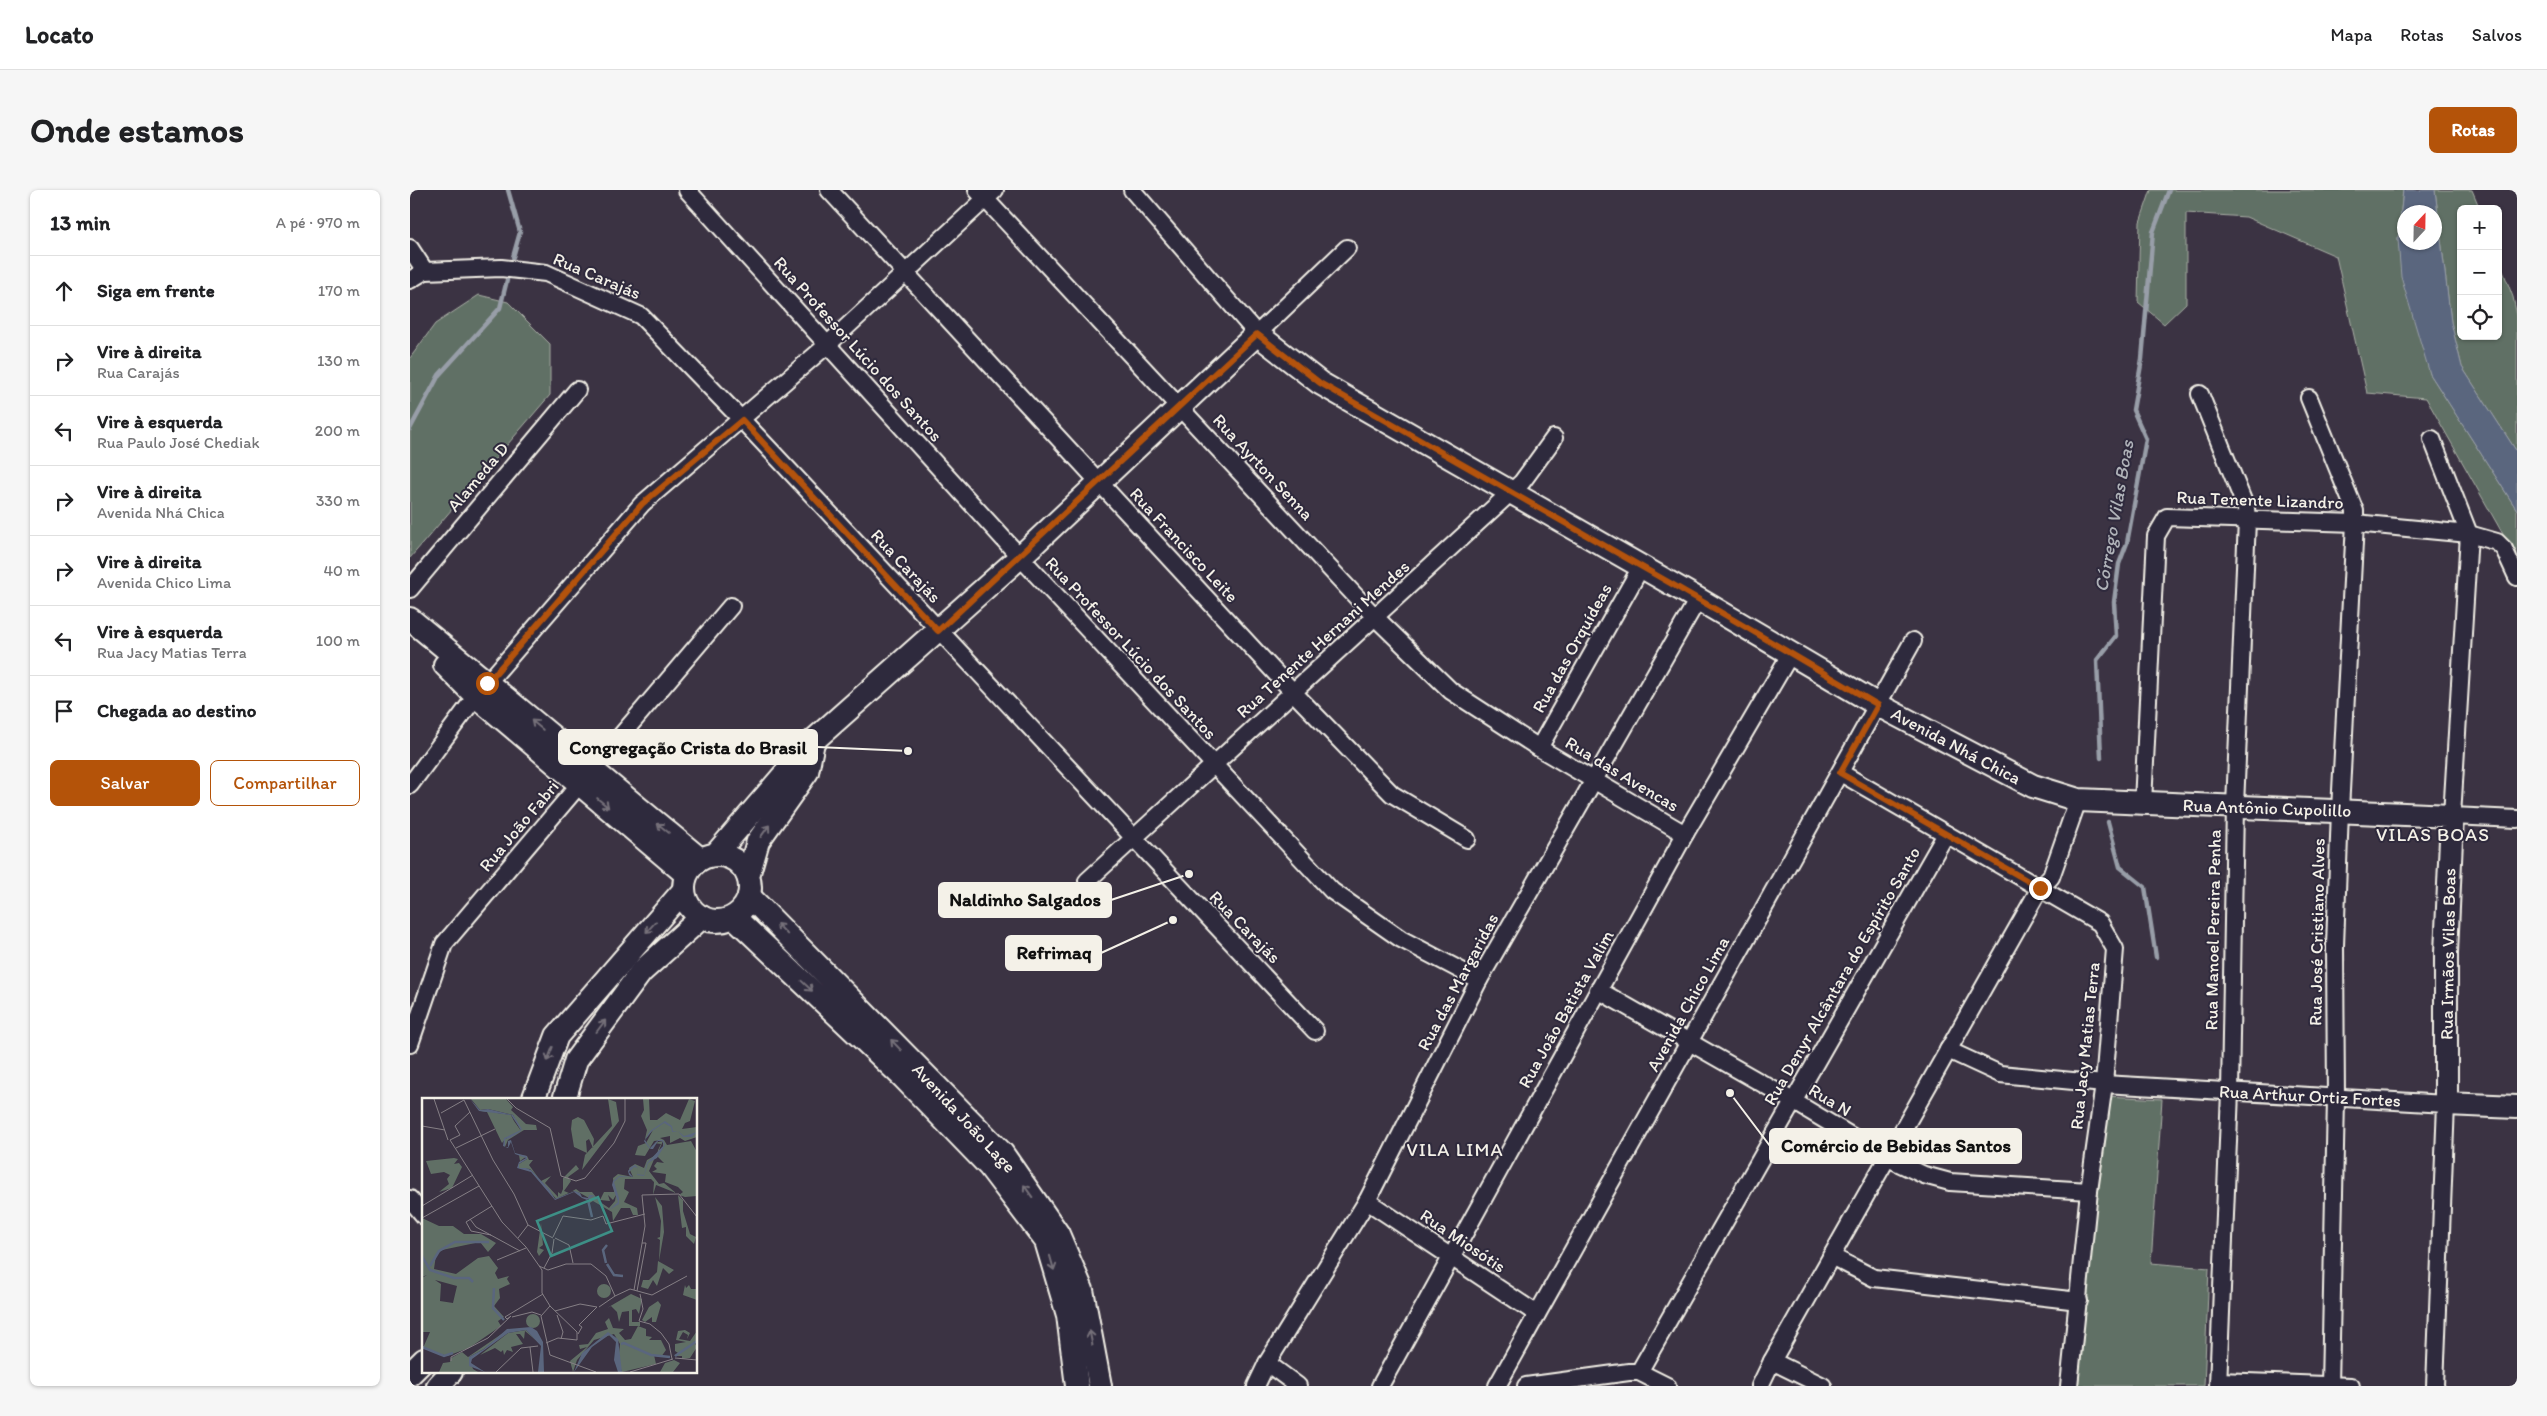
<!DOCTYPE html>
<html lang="pt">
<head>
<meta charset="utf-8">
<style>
	:root { --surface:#fff; --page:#f6f6f6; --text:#202124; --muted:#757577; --line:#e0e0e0; --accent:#b45309 }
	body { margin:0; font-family:Itim,sans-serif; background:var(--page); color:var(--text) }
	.controls { position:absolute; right:15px; top:15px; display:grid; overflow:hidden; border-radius:8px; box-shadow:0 1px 4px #0004 }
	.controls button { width:45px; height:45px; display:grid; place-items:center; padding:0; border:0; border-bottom:1px solid var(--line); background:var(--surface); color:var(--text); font:25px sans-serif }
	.compass { position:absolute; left:1987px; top:15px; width:45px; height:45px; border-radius:50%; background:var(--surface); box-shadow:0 1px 4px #0004; rotate:22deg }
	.stop { position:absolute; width:15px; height:15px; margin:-11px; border:4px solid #b45309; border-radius:50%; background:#fff }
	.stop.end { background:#b45309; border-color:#fff; box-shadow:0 1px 5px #0008 }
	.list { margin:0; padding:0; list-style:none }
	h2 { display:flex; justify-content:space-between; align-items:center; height:65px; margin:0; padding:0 20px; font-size:21px }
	h2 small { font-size:16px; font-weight:400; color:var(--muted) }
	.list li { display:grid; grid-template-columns:32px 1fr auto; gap:15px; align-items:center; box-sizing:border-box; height:70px; padding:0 20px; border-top:1px solid var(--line) }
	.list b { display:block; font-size:19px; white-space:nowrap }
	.list p { margin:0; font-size:16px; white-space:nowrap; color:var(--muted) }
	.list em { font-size:16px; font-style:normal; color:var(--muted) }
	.actions { display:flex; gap:10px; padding:15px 20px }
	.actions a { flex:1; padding:11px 0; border:1px solid var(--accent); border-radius:8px; text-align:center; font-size:18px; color:var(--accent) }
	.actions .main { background:var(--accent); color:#fff }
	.icon { flex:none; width:28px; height:28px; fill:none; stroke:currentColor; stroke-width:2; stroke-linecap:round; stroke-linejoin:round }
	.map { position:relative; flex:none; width:2107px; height:1196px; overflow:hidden; border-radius:8px }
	header { display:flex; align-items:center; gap:30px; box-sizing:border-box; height:70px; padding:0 25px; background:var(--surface); border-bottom:1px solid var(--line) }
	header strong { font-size:24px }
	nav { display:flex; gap:28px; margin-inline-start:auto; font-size:18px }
	.intro { display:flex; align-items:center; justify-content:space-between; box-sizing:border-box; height:120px; padding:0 30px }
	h1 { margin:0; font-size:35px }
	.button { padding:12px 22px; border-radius:8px; background:var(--accent); color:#fff; font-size:18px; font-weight:700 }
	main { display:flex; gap:30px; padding:0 30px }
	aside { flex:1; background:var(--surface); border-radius:8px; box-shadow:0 1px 4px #0004 }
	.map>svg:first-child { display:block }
	.green { fill:#606f65; stroke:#aab0a6 }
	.water { fill:#5a667e; stroke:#989ea8; fill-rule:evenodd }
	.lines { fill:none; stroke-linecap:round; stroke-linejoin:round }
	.stream { stroke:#989ea8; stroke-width:4.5 }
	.street-casing { stroke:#f4f1e8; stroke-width:20 }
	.secondary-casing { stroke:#f4f1e8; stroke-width:26 }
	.street { stroke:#2f2a3d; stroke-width:16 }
	.secondary { stroke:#2f2a3d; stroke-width:22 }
	.oneway { stroke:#747079 }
	.route { stroke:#b45309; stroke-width:6 }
	.labels { text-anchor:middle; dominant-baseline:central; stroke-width:4; stroke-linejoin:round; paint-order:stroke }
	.street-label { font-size:18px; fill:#f4f1e8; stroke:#2f2a3d }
	.water-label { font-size:19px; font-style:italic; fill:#afb2b8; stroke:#2f2a3d }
	.neighbourhood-label { font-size:19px; letter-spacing:1px; fill:#f4f1e8; stroke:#2f2a3d }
	.inset-river { fill:none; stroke:#5a667e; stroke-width:2.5 }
	.inset-road { fill:none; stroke:#857f85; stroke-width:1 }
	.view { fill:#3d8f86; fill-opacity:0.15; stroke:#3d8f86; stroke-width:2.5 }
	.inset-edge { fill:none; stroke:#f4f1e8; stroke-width:2.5 }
	.leader { fill:none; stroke:#f4f1e8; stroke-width:2 }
	.callout-dot { fill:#f4f1e8; stroke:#2f2a3d; stroke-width:2 }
	.callout { fill:#f4f1e8; stroke:#f4f1e8; stroke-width:2 }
	.callout-label { font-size:19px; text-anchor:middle; font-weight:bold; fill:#111 }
</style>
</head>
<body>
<header>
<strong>Locato</strong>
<nav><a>Mapa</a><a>Rotas</a><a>Salvos</a></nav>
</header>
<div class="intro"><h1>Onde estamos</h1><a class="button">Rotas</a></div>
<main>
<aside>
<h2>13 min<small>A pé · 970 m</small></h2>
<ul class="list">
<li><svg class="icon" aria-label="ahead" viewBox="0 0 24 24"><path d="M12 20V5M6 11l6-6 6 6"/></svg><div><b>Siga em frente</b></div><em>170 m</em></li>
<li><svg class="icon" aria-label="right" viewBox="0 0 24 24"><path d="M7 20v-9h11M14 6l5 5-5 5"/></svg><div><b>Vire à direita</b><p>Rua Carajás</p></div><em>130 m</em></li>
<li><svg class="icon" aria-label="left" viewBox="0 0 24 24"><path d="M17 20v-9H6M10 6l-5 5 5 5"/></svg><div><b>Vire à esquerda</b><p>Rua Paulo José Chediak</p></div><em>200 m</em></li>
<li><svg class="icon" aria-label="right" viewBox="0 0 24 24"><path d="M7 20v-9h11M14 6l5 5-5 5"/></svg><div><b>Vire à direita</b><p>Avenida Nhá Chica</p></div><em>330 m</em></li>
<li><svg class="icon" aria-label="right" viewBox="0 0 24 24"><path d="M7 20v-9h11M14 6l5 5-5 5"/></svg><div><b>Vire à direita</b><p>Avenida Chico Lima</p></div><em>40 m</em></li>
<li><svg class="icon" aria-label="left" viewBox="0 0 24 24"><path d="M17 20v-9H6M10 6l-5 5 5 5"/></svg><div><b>Vire à esquerda</b><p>Rua Jacy Matias Terra</p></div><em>100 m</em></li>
<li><svg class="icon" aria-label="arrive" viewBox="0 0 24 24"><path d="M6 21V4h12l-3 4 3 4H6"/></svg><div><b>Chegada ao destino</b></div></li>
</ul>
<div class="actions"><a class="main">Salvar</a><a>Compartilhar</a></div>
</aside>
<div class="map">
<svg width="2107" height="1196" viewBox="0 0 2107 1196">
	<rect width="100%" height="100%" fill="#3b3343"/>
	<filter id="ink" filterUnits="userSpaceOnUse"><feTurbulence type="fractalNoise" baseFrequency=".02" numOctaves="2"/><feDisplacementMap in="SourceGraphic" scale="10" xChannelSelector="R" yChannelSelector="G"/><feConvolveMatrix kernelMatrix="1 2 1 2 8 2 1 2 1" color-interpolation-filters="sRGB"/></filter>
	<g filter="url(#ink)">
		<!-- green -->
		<g class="green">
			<path d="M1741,0H1993L1988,49L2020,184L2107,320V369L2016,208L1957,203L1926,66L1836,27L1776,23V113L1754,134L1728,112L1730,32Z"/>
			<path d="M2025,0H2062L2070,19H2051V146H2088V68L2103,107L2107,126V262L2052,177L2041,132Z"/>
			<path d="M69,105L98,112L140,154V205L0,368V168L25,134Z"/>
			<path d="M1696,906L1752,909L1741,1073L1799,1078L1794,1196H1667Z"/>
		</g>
		<!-- water -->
		<path class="water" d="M1993,0H2025L2041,132L2052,177L2107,262V320L2020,184L1991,87L1988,49ZM1994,22H2024V52H1994Z"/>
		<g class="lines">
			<!-- stream -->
			<g class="stream">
				<path d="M98,0L110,42L103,67"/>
				<path d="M0,239L29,185L90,118L97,90"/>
				<path d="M1691,568L1687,470L1706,446L1704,412L1709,374L1717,353L1736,249L1723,220L1732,169L1743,42L1759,0"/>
				<path d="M1698,632L1710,677L1735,697L1746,767"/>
			</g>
			<defs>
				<g id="street">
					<path d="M277,0L610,367L922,701L991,749L1069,790"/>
					<path d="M419,0L884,503L982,604L1057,649"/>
					<path d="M567,0L966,428L1041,501L1129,558L1275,644"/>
					<path d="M722,0L847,144L937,58"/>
					<path d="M0,58L15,81"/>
					<path d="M0,90L15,81L91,78L136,83L231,126L332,230L905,841"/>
					<path d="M1790,204L1836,318L1837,330L1825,616L1820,902L1808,1196"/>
					<path d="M1899,208L1945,321V333L1930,620L1925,756L1926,909L1920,1196"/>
					<path d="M2022,249L2059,344L2042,626L2107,629"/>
					<path d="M0,399L167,200"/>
					<path d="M1129,558L1231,377"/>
					<path d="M1431,583L1690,733L1705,759L1694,894L1679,1001L1659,1196"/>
					<path d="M0,595L66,506L232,314L416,156L585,0"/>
					<path d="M1733,613L1746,346L1757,327L1945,333L2059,344L2087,352L2094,359L2107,387"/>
					<path d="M677,691L1112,292L1144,248"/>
					<path d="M1188,800L1383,911L1478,968L1514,985L1540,992L1679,1001"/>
					<path d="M0,854L34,754L321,416"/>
					<path d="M1538,860L1590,884L1694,894L2036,914L2025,1196"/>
					<path d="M0,1009L14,1026"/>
					<path d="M957,1011L1127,1124"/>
					<path d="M1421,1066L1464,1088L1669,1111"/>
					<path d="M1362,1171L1413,1196"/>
					<path d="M857,1173L888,1196"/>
					<path d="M1229,1182L1536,644"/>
					<path d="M1809,1191L1941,1196"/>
					<path d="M846,1196L857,1173L957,1011L1069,790L1288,409"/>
					<path d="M970,1196L1275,644L1381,463"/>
					<path d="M1087,1196L1503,451"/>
					<path d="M1116,1196L1219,1182H1229L1257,1196"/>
					<path d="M1350,1196L1362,1171L1630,698L1641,687L1668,610"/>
				</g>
				<g id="secondary">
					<path d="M0,429L290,669"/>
					<path d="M35,475L66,506L276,684"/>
					<path d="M306,664L403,551L610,367L847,144L910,193L1288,409L1468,515L1623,596L1668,610L2042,626L2036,763V914L2107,917"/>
					<circle cx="307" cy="698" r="33"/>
					<path d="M338,686L348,651L397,582L403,552"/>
					<path d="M339,706L592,963L648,1044L672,1100L690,1196"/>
					<path d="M324,727L493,887L579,976L636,1051L658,1125L667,1196"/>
					<path d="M123,910L147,846L273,701"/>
					<path d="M154,910L166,870L231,782L292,727"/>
					<path d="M0,1184L14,1170"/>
					<path d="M28,1196L41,1182"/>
				</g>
			</defs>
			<!-- street casing -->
			<use href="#street" class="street-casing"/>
			<!-- secondary casing -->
			<use href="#secondary" class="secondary-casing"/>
			<!-- street -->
			<use href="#street" class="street"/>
			<!-- secondary -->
			<use href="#secondary" class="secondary"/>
		</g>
		<!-- one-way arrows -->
		<defs><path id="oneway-shaft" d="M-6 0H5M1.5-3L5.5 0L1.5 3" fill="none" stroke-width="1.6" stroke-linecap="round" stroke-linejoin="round" transform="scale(1.25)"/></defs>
		<g class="oneway">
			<use href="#oneway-shaft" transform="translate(127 535) rotate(-140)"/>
			<use href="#oneway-shaft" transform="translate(193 613) rotate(40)"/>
			<use href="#oneway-shaft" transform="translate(253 638) rotate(-141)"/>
			<use href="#oneway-shaft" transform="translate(355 641) rotate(-54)"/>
			<use href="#oneway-shaft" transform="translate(241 737) rotate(132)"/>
			<use href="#oneway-shaft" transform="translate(372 739) rotate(-134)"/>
			<use href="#oneway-shaft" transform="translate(397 796) rotate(43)"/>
			<use href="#oneway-shaft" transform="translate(191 836) rotate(-53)"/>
			<use href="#oneway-shaft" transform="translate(486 855) rotate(-134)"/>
			<use href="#oneway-shaft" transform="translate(140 864) rotate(111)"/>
			<use href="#oneway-shaft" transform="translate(618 1001) rotate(-125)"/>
			<use href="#oneway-shaft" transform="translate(642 1073) rotate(74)"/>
			<use href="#oneway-shaft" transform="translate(681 1148) rotate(-101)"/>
		</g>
	</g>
	<g class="lines" filter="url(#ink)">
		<!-- route -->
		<path class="route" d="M77,493L232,314L332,230L528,441L847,144L910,193L1288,409L1468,515L1430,583L1630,698"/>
	</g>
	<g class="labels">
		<!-- street labels -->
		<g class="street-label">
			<text transform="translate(187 86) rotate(23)">Rua Carajás</text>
			<text transform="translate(448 159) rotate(48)">Rua Professor Lúcio dos Santos</text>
			<text transform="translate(853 277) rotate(47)">Rua Ayrton Senna</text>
			<text transform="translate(68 287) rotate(-50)">Alameda D</text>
			<text transform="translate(1850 310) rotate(2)">Rua Tenente Lizandro</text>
			<text transform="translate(774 355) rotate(47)">Rua Francisco Leite</text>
			<text transform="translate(496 376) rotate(47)">Rua Carajás</text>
			<text transform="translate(913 449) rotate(-42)">Rua Tenente Hernani Mendes</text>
			<text transform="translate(721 458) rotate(47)">Rua Professor Lúcio dos Santos</text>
			<text transform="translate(1162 458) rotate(-61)">Rua das Orquídeas</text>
			<text transform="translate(1546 556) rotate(28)">Avenida Nhá Chica</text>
			<text transform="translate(1212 584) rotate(31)">Rua das Avencas</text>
			<text transform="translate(1857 618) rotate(2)">Rua Antônio Cupolillo</text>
			<text transform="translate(109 636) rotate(-50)">Rua João Fabri</text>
			<text transform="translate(835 737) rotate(46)">Rua Carajás</text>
			<text transform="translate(1803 740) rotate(-89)">Rua Manoel Pereira Penha</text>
			<text transform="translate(1907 742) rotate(-89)">Rua José Cristiano Alves</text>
			<text transform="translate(2038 764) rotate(-89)">Rua Irmãos Vilas Boas</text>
			<text transform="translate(1432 786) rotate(-60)">Rua Denyr Alcântara do Espírito Santo</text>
			<text transform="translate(1048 792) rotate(-62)">Rua das Margaridas</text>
			<text transform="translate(1278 814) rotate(-61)">Avenida Chico Lima</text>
			<text transform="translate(1156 819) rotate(-61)">Rua João Batista Valim</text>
			<text transform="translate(1675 856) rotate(-84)">Rua Jacy Matias Terra</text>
			<text transform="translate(1900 906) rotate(3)">Rua Arthur Ortiz Fortes</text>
			<text transform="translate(1420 910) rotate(31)">Rua N</text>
			<text transform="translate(554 928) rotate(47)">Avenida João Lage</text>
			<text transform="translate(1053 1051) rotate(34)">Rua Miosótis</text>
		</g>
		<!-- water labels -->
		<g class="water-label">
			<text transform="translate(1704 326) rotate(-80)">Córrego Vilas Boas</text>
		</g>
		<!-- neighbourhood labels -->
		<g class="neighbourhood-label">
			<text x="2023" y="644">VILAS BOAS</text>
			<text x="1045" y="959">VILA LIMA</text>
		</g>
	</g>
	<!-- overview -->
	<g transform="translate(12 908)">
		<rect width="275" height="275" fill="#3b3343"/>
		<path d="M49,1H84L91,9L89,12L104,26L114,27L115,32H102L86,42L83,49V41L93,36L84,40L80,45L65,14L59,13L66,12L75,15L89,17L92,23L99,33L91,17L66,11L58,12ZM186,1L194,4L197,23L160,72L163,57L190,28ZM221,1H227L228,22H235L244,15L258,22L267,1L273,3L268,23L263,25L260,31L275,29V39L263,43L258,40L248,45V38L238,40L242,42L245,47L269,43L275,54V98L263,99L257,97L261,94L256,89L243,84L244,76L230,74L235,71L232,68L235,64L242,65L235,58L236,52L239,46L232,45L241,43L237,52L241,50V42L232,43L223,58L213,57L216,48L224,45L231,32L223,41L225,32L219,18L222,12ZM156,19L162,22L172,41L171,50L167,41L164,43L165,55L152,49L149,31L150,22ZM97,57L105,58L107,62H111L107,67L118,82L108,71L97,70V66L105,61V58L98,63ZM234,57L227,73L237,86L242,85L254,95L234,87L231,97L232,84L229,81H203L202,91L207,94L202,104L215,110L216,117H211L208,110H199L191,123L190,114L171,103L166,106L167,100L158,95L151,93L134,101L119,83L129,78L123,85L136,99V94L139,96L141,91V80L154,67L157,71L146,79L149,83L142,93L147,95L154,91L158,94H170L178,104L187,110L193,103L194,97L191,102L186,97L188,103L178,102L182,94H192L191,80L196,76L211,79L207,70L213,66L222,70L225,62ZM32,60L36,61L32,66L37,65L40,69L30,90L17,94L27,86L25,81L28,77L22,74L9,76L4,63ZM256,97L261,102V113L268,136L274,139L272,146L264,138V129L260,130ZM233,99L240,108L242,134L237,163L238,142L235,140L238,139L239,123ZM0,120L17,128H31L42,136H59L74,145L66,154L58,144L20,152L14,157L12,171L34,176L56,160L67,158L76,170L73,175L76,181L87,178L85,181L88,186L77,191L78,200L72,208L82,219L76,223L79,228L47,250L25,258L1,250L8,234H0V180L5,177L0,179ZM13,182L35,188L31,205L18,203L19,186ZM119,125L121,147L117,150L122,152L117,158L115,154ZM236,163L252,172L247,176L241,170L235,188L231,182L226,191L219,189L221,182H227L235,174ZM175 193a7 7 0 1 1 14 0a7 7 0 1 1-14 0ZM263,187L264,190L267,187L269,191H275V202L261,197ZM209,196L220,201L217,216L214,211L210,212V224H218V228H207V213L200,214L197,224L195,214L189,208L185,210ZM236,203L239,207L234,224H230V219L223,224L220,222L227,209ZM104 223a7 7 0 1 1 14 0a7 7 0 1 1-14 0ZM187,220L191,230L202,231L197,235L203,242L209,241L216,228L224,231V238L230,239L227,242H239L244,252L239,259L232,257L234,266L200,274L196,263L198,246L192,236L172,242L155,262L151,274L148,263L165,249L158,251L157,247L166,246L174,235L186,231L183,224ZM104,232L116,244L103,233L102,241L98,236H94L101,246L89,249L91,254L85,252L82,257L81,252L79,254L73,250L58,257L86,235ZM263,232L268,235L265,241L266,237L261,234L257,241L268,243L275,233V243L272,244L275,249L268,260L260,261V258H252L256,255L253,253V246L264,244L254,242L256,233ZM81,235L78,238L62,251L47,259L51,271L56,274H17L21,265L28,264L29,260L40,254L46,259ZM252,262L258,265L251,274H233H238L243,265Z" fill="#606f65" fill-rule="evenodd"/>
		<path d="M48,1L58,12L66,11L91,17L100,31L99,33L88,40L83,41V49H86V43L89,42L93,55L105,58V61L97,66V70H104L109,72L127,91L133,101L153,93L158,95L160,99L166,100L167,97H171L187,112L196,104L190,87L191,83L197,78L210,79L207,77L206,73L209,69L213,67L216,70L215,76L222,77L225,65L242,47L240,43H236L231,51H229L227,50L222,43L228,33L243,23L250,28L251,33H256L262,38L275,34L270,39H261L256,33L250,34L249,29L242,25L230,33L223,42L228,50L236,42H241L243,47L235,60L226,65L222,78L215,77L216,70L212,69L207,74L211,79H197L192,84L197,100V106L187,112L171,98L165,102L160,100L152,94L133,102L109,74L95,70L97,64L104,60L93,56L89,44L86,50L81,48L82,40L99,32L89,17L57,13ZM109,229L115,233L121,244L122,274H116L119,248L104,232L86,235L50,261L49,265L63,274L47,268V259L62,251L85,231ZM186,234L196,241L200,274H196L192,262L194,244L187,237L170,249L152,274L160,255Z" fill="#5a667e"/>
		<path class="inset-river" d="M166,102L170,119M0,158L8,172L32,180H47L51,184M184,165L181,152L185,147M185,166L192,177L201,178M8,168L17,153L33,144H67M72,190L71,210L82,222M199,246L202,245L229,257L248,259M0,249L22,258L31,255M253,258L275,243"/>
		<path class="inset-road" d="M12,1L26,42M85,1L94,10L128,30L139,78L154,83L163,80L192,45L203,23V1M19,15L42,2L71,62L92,96M0,28L23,32M28,42L38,37L33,28L48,14M28,42L80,124L104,149L120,172V195L128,208L119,218L128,257L174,274M34,50L73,31M92,96L106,127M0,108L51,77M0,120L57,88M48,121L54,129L98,153M106,127L131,140M69,137L49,133L44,124L70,108M131,139L141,118L169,122L181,118L184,126L223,116M96,140L106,127M133,140L147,147L151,165M75,162L104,150M117,168L126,172L144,166H169L184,178L193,198L208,191L230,197L265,178M122,170L130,155L132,141M212,192L223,128L220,97L257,96L275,119M215,193L224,145H220M218,196L221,211L217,223L228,226L239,235L247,246L250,261M177,209L193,198M133,213L158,206L175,209M135,217L141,234L139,241M89,218L85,221L83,219L121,196M90,219L110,214L119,217M156,236L160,229L157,227L175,209M124,245L136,240L155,242V234L128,208M108,249L111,274M253,260L275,262M29,263V259L66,240L89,218M74,274L99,250L116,248M208,274L251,261"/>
		<path class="view" d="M176,99L190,133L129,158L115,123Z"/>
		<rect width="275" height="275" class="inset-edge"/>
	</g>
	<!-- callouts -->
	<path class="leader" d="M498 561L407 557M779 684L701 710M763 730L691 763M1320 903L1360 956"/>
	<g class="callout-dot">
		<circle cx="498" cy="561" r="5"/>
		<circle cx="779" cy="684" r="5"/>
		<circle cx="763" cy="730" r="5"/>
		<circle cx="1320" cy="903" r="5"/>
	</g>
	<g class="callout">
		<rect x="149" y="540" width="258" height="34" rx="5"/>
		<rect x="529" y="693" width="172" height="34" rx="5"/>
		<rect x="596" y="746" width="95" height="34" rx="5"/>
		<rect x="1360" y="939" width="251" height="34" rx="5"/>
	</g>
	<g class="callout-label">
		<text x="278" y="564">Congregação Crista do Brasil</text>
		<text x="615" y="716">Naldinho Salgados</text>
		<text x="644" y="769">Refrimaq</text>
		<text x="1486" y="962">Comércio de Bebidas Santos</text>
	</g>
</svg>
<div class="controls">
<button>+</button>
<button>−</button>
<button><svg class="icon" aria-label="locate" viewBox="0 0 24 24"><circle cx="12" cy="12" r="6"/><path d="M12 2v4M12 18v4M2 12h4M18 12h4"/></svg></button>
</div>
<svg class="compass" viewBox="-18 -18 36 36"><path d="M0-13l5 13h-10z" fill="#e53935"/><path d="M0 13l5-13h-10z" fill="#757577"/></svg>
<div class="stop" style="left:77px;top:493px"></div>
<div class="stop end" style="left:1630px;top:698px"></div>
</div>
</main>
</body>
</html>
